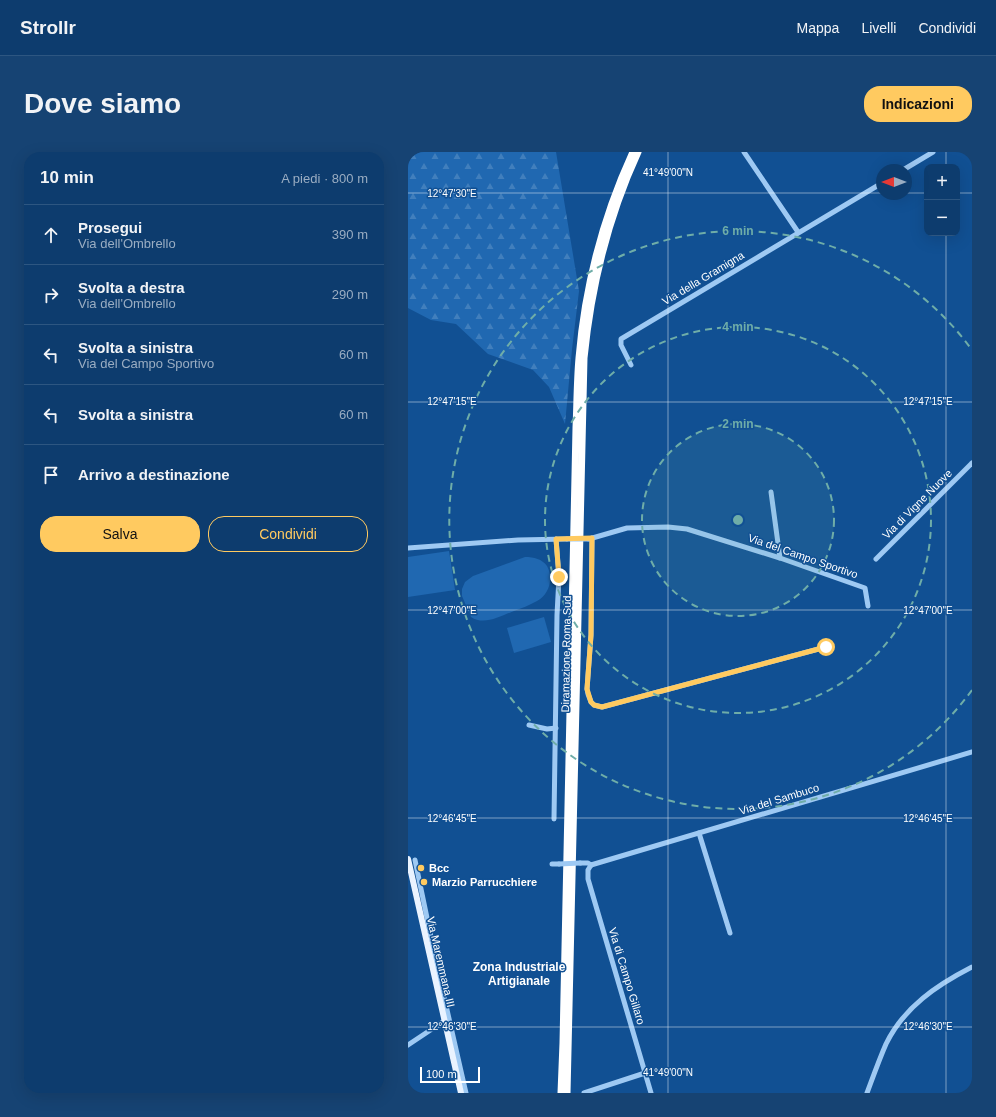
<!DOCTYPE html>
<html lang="it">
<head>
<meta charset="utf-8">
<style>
	:root { --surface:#0d3c6e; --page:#164373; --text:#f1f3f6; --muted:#9aadc2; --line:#2d5681; --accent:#ffca60 }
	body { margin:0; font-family:Arial,sans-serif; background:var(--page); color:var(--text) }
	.controls { position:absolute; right:12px; top:12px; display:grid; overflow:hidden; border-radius:8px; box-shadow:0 4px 16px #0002 }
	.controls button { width:36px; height:36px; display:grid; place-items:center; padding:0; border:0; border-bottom:1px solid var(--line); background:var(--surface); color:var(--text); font:20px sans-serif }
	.compass { position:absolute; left:468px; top:12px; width:36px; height:36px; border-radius:50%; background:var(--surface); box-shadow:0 4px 16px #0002; rotate:270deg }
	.scale { position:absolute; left:12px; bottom:10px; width:60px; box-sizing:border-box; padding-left:4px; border:2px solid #fff; border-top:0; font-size:11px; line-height:14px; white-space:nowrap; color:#fff; -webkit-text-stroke:3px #115093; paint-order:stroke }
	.stop { position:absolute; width:12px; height:12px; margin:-9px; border:3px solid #ffca60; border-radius:50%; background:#fff }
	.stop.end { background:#ffca60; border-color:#fff; box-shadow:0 1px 4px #0008 }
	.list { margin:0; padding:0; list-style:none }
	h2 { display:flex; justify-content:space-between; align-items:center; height:52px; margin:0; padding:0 16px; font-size:17px }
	h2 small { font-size:13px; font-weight:400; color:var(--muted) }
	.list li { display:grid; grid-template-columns:26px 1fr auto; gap:12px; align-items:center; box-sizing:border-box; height:60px; padding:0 16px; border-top:1px solid var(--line) }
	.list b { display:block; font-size:15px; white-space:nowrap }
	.list p { margin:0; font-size:13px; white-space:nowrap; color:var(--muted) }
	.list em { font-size:13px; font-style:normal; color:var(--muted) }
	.actions { display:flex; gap:8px; padding:12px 16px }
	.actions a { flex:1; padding:9px 0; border:1px solid var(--accent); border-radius:16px; text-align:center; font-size:14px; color:var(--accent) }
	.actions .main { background:var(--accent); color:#111 }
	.icon { flex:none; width:22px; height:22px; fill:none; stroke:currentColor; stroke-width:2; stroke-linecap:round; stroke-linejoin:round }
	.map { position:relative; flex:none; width:564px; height:941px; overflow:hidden; border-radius:16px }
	header { display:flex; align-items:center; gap:24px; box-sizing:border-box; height:56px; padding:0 20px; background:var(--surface); border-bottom:1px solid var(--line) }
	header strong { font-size:19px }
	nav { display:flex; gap:22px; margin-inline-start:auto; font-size:14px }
	.intro { display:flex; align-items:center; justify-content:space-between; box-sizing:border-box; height:96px; padding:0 24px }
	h1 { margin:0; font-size:28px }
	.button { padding:10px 18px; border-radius:16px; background:var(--accent); color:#111; font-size:14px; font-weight:700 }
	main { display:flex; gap:24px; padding:0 24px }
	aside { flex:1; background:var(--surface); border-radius:16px; box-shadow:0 4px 16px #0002 }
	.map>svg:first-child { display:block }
	.grass { fill:#2068b1 }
	.forest { fill:url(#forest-firs) }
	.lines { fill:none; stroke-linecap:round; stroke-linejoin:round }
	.minor { stroke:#9ec9f3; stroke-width:5 }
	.major { stroke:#eaf3ff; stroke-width:6 }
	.highway { stroke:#fff; stroke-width:7 }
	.minor-bridge { stroke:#9ec9f3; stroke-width:5 }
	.route { stroke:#ffca60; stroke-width:5 }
	.ticks { fill:none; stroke:#fff; stroke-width:1; stroke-opacity:0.45 }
	.ring { fill:none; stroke:#6fada8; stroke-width:2; stroke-dasharray:7 5 }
	.poi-dot { fill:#ffca60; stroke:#115093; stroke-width:1.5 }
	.labels { text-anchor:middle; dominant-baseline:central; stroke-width:3; stroke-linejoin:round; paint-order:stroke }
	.street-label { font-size:11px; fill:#fff; stroke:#115093 }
	.poi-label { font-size:11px; font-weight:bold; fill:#fff; stroke:#115093; text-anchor:start }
	.neighbourhood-label { font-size:12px; font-weight:bold; fill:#fff; stroke:#115093 }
	.ticks-label { font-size:10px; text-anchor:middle; fill:#fff; stroke:#115093; stroke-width:3; stroke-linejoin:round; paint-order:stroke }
	.centre { fill:#6fada8; stroke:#115093; stroke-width:2 }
	.ring-label { font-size:12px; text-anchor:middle; font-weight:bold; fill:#6fada8; stroke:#115093; stroke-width:3; stroke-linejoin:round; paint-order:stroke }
</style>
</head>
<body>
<header>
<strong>Strollr</strong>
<nav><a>Mappa</a><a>Livelli</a><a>Condividi</a></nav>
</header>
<div class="intro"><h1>Dove siamo</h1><a class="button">Indicazioni</a></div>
<main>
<aside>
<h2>10 min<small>A piedi · 800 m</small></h2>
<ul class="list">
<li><svg class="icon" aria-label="ahead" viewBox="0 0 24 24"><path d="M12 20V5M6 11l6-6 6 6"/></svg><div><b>Prosegui</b><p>Via dell'Ombrello</p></div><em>390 m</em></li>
<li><svg class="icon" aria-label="right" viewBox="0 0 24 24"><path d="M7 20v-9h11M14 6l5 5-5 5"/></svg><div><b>Svolta a destra</b><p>Via dell'Ombrello</p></div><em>290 m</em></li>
<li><svg class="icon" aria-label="left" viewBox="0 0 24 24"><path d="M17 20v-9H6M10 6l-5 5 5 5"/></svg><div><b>Svolta a sinistra</b><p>Via del Campo Sportivo</p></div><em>60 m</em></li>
<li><svg class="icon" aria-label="left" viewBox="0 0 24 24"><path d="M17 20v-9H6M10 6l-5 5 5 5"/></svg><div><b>Svolta a sinistra</b></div><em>60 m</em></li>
<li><svg class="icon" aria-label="arrive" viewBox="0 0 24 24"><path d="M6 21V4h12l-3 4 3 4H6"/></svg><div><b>Arrivo a destinazione</b></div></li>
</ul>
<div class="actions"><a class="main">Salva</a><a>Condividi</a></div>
</aside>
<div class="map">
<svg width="564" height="941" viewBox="0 0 564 941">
	<defs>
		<pattern id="forest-firs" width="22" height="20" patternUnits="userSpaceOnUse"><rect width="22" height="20" fill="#2068b1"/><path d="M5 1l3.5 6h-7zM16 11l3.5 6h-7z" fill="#417fbd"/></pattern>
	</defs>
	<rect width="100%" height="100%" fill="#115093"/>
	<!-- grass -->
	<g class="grass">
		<path d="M41,399L47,438L0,445V405Z"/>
		<path d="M117,405C126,405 134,407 139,414C146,426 141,443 129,449C122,453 114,456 106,459C93,464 76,474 63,465L54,444V437L57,430L65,424Z"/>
		<path d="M136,465L143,490L106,501L99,476Z"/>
	</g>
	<!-- forest -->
	<path class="forest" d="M7,0H148L171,139L164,197L157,272L141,235L125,218L80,202L48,172L23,168L0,156V3Z"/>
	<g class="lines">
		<!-- minor -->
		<g class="minor">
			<path d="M336,0L390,80"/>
			<path d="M495,18L525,0"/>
			<path d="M223,213L213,193V187L474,31"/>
			<path d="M363,340L372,406"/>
			<path d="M184,386L183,483L179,537L180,542L183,550L186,553L194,555L418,495"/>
			<path d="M181,387L219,376L260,375L279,377L372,406L457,436L460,454"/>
			<path d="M0,396L110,388L159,387"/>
			<path d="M468,407L564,311"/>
			<path d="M121,573L139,577L148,576"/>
			<path d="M146,667L149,463L151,425L148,387"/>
			<path d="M291,681L322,781"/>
			<path d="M7,708L29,814L58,941"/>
			<path d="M172,711H180L183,713"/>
			<path d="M144,712H151"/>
			<path d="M183,713L564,600"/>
			<path d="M183,713L180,718V727L243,941"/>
			<path d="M0,893L36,869"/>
			<path d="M176,941L237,921"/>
			<path d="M459,941C465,925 471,908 478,892C496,855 529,833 564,815"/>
		</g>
		<!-- major -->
		<path class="major" d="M0,707L53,941"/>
		<!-- highway -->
		<g class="highway">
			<path d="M153,941L155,891L168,276C169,253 169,229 171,206C177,135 195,65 225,0"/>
			<path d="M159,941L176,206C183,135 200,65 230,0"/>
		</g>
		<!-- minor-bridge -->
		<g class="minor-bridge">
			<path d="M159,387H180"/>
			<path d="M151,712L172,711"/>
		</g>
	</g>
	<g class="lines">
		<!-- route -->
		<path class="route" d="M151,425L148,387L184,386L183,483L179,537L183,550L186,553L194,555L418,495"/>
	</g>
	<!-- ticks -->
	<path class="ticks" d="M260,0V941M538,0V15M0,41H474M498,41H519M549,41H564M538,81V941M0,250H564M0,458H564M0,666H564M0,875H564"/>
	<!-- distance rings -->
	<circle cx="330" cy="368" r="96" fill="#6fada8" fill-opacity=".12"/>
	<g class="ring">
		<circle cx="330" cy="368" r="96"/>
		<circle cx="330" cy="368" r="193"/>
		<path d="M564 538A289 289 0 1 1 564 198"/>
	</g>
	<!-- markers -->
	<g class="poi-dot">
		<circle cx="13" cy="716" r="4"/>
		<circle cx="16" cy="730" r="4"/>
	</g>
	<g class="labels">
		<!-- street labels -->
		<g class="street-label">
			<text transform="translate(295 126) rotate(-31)">Via della Gramigna</text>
			<text transform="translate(509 352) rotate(-45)">Via di Vigne Nuove</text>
			<text transform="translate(395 404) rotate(19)">Via del Campo Sportivo</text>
			<text transform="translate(158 502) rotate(-89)">Diramazione Roma Sud</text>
			<text transform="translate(371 647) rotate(-17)">Via del Sambuco</text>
			<text transform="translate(33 810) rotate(77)">Via Maremmana III</text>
			<text transform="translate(219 824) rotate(73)">Via di Campo Gillaro</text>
		</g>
		<!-- poi labels -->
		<g class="poi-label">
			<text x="21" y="716">Bcc</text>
			<text x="24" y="730">Marzio Parrucchiere</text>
		</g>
		<!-- neighbourhood labels -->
		<g class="neighbourhood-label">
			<text x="111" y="815">Zona Industriale<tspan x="111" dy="14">Artigianale</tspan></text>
		</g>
	</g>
	<g class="ticks-label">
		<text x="260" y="24">41°49'00"N</text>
		<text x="44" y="45">12°47'30"E</text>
		<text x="520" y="253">12°47'15"E</text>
		<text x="44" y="253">12°47'15"E</text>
		<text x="520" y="462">12°47'00"E</text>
		<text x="44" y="462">12°47'00"E</text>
		<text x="44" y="670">12°46'45"E</text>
		<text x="520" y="670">12°46'45"E</text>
		<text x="44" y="878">12°46'30"E</text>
		<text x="520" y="878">12°46'30"E</text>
		<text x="260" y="924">41°49'00"N</text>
	</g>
	<circle cx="330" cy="368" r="6" class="centre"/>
	<g class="ring-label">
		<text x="330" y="83">6 min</text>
		<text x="330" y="179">4 min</text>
		<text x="330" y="276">2 min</text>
	</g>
</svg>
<div class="controls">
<button>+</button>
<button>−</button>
</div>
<svg class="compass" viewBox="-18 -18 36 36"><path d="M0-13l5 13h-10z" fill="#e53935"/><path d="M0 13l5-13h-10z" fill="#9aadc2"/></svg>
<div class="scale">100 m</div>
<div class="stop" style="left:418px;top:495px"></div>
<div class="stop end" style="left:151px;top:425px"></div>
</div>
</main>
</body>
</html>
